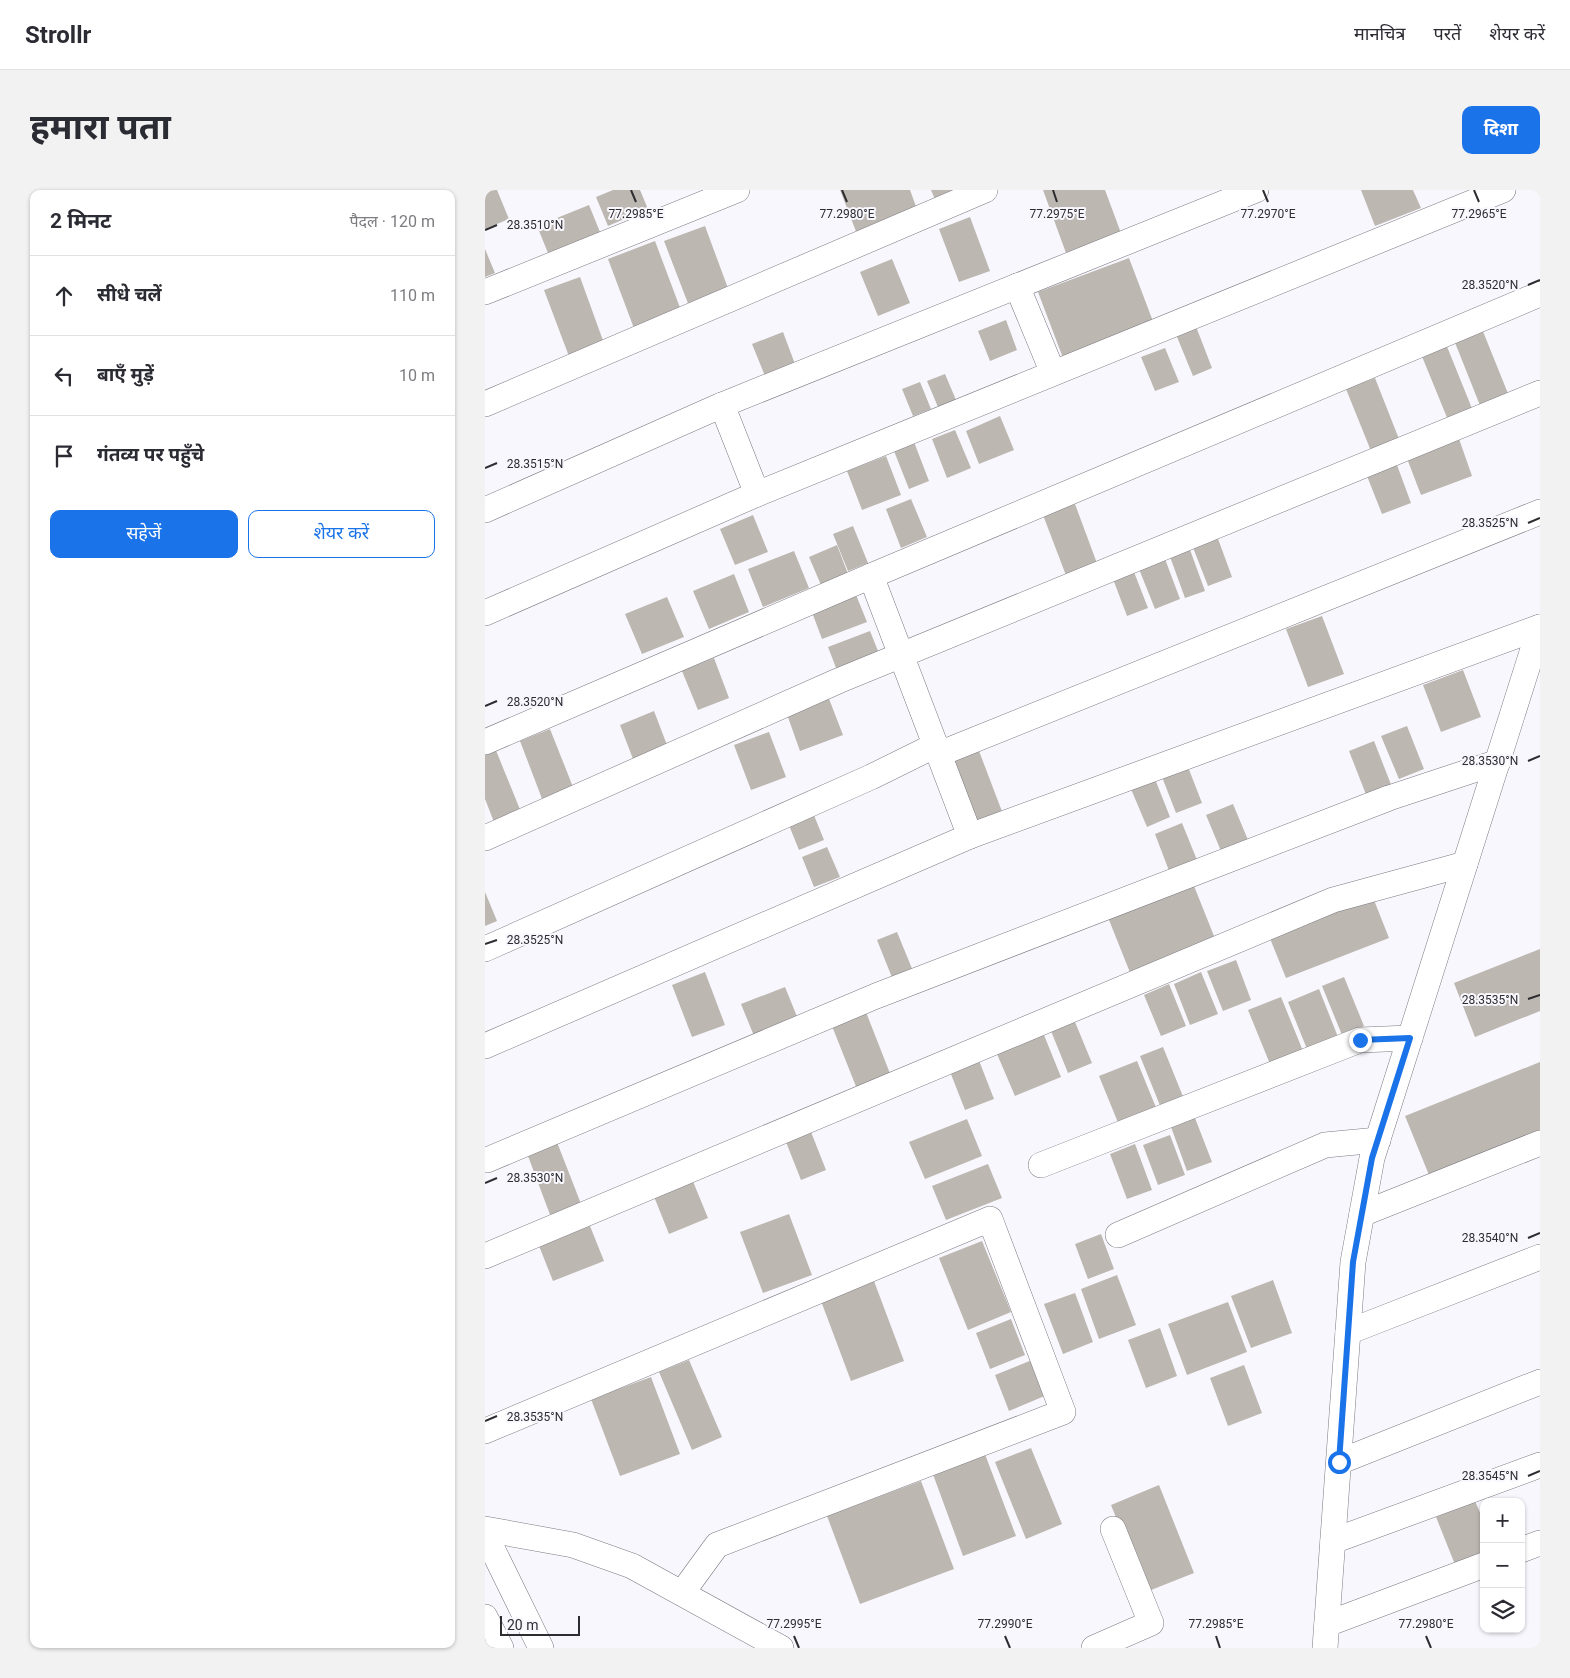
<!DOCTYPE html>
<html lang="hi">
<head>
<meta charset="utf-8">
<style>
	:root { --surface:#fff; --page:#f2f2f3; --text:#2b2b33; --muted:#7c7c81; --line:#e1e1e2; --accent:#1a73e8 }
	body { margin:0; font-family:Roboto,"Noto Sans Devanagari",sans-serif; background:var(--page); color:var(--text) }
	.controls { position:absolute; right:15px; bottom:15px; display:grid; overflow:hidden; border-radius:10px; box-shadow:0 1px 4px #0004 }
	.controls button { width:45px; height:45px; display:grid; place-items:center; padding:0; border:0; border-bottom:1px solid var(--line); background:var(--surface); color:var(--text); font:25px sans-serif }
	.scale { position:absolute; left:15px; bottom:12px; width:80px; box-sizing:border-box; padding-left:5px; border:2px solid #2d2c30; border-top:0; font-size:14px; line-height:18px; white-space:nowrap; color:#2d2c30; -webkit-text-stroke:4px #f9f7fe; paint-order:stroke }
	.stop { position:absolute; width:15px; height:15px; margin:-11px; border:4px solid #1a73e8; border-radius:50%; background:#fff }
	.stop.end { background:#1a73e8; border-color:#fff; box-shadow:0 1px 5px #0008 }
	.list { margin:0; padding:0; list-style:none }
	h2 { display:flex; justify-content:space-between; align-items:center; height:65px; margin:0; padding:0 20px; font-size:21px }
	h2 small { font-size:16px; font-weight:400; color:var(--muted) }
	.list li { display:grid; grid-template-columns:32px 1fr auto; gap:15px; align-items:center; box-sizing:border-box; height:80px; padding:0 20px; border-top:1px solid var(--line) }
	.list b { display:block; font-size:19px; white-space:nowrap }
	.list em { font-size:16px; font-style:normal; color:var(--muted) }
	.actions { display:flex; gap:10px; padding:15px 20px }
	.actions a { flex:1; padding:11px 0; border:1px solid var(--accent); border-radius:10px; text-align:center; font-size:18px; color:var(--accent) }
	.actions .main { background:var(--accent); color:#fff }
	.icon { flex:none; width:28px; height:28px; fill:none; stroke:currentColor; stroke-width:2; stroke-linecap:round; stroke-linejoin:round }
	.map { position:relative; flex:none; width:1055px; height:1458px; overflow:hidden; border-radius:10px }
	header { display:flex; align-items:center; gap:30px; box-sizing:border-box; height:70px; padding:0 25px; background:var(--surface); border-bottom:1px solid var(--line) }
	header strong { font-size:24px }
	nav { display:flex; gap:28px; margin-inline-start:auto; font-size:18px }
	.intro { display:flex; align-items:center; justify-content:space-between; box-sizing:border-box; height:120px; padding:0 30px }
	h1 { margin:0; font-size:35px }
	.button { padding:12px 22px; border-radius:10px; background:var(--accent); color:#fff; font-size:18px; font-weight:700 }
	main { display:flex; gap:30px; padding:0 30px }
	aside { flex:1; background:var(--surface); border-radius:10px; box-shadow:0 1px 4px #0004 }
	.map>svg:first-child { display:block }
	.building { fill:#bcb7b0 }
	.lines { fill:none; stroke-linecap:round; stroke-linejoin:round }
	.minor-casing { stroke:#7c7a81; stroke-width:26 }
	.minor { stroke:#fff; stroke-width:25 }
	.route { stroke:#1a73e8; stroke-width:6 }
	.ticks { fill:none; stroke:#2d2c30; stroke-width:2 }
	.ticks-label { font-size:12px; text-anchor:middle; fill:#2d2c30; stroke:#f9f7fe; stroke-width:4; stroke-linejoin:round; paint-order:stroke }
</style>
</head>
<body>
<header>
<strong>Strollr</strong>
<nav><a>मानचित्र</a><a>परतें</a><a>शेयर करें</a></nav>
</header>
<div class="intro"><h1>हमारा पता</h1><a class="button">दिशा</a></div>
<main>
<aside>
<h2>2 मिनट<small>पैदल · 120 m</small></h2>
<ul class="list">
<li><svg class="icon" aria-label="ahead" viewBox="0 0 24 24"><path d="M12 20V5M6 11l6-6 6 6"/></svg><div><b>सीधे चलें</b></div><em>110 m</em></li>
<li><svg class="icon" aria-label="left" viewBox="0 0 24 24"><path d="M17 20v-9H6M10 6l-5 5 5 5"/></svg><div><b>बाएँ मुड़ें</b></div><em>10 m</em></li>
<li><svg class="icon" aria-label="arrive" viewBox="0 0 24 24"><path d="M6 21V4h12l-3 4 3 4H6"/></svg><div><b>गंतव्य पर पहुँचे</b></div></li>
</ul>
<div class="actions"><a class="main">सहेजें</a><a>शेयर करें</a></div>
</aside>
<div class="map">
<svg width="1055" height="1458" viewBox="0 0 1055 1458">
	<rect width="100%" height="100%" fill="#f9f7fe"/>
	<!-- building -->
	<g class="building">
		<path d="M0,0H12L24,29L0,39Z"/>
		<path d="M128,0H155L163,19L123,36L111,7Z"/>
		<path d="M355,0H425L433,22L372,44Z"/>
		<path d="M446,0H483L451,12Z"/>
		<path d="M558,0H620L636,43L581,63Z"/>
		<path d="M876,0H928L936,18L890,36Z"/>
		<path d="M104,15L115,42L63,63L52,36Z"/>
		<path d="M485,27L505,81L474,92L454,39Z"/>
		<path d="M220,36L244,101L204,116L179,51Z"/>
		<path d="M170,51L197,123L150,141L123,69Z"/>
		<path d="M0,59L10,83L0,87Z"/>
		<path d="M644,68L669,134L578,168L553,102Z"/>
		<path d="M407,69L425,113L393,126L375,82Z"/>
		<path d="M95,87L120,156L85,169L59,100Z"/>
		<path d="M521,130L532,160L505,171L493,141Z"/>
		<path d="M710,134L727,178L708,186L690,142Z"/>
		<path d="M997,139L1024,206L996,218L969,150Z"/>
		<path d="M298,142L310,174L280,186L267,154Z"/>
		<path d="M961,154L988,221L963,230L936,164Z"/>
		<path d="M680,158L694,192L670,201L656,167Z"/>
		<path d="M460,184L471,210L453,217L442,191Z"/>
		<path d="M890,188L914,249L886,261L861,199Z"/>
		<path d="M435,192L446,219L428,226L417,199Z"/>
		<path d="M515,226L529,260L494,274L481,241Z"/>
		<path d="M470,240L486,278L462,288L447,249Z"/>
		<path d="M973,246L987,286L936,305L921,266Z"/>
		<path d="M429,252L444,291L424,299L409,261Z"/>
		<path d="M401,266L416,305L377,320L362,281Z"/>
		<path d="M912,275L926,313L897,324L882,286Z"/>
		<path d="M426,309L442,347L416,358L401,319Z"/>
		<path d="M590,314L613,376L582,388L558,325Z"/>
		<path d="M268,325L283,362L250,375L235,339Z"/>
		<path d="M368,336L383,373L363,381L348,344Z"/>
		<path d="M732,346L747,387L723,396L707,355Z"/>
		<path d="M352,355L363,384L336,395L324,367Z"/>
		<path d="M704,357L720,401L700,408L684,364Z"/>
		<path d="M309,361L324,398L278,417L263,379Z"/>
		<path d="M680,369L695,409L670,419L654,379Z"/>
		<path d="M649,382L663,418L642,426L628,389Z"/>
		<path d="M249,384L264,422L224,439L208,401Z"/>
		<path d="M369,400L382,432L337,449L325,417Z"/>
		<path d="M182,407L199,447L157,464L140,424Z"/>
		<path d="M837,426L859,484L823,497L801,439Z"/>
		<path d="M385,441L395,466L353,483L343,457Z"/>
		<path d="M229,468L244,508L213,520L197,481Z"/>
		<path d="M978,480L996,527L956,542L938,495Z"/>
		<path d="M341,501L358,545L315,561L299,516Z"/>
		<path d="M169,521L182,555L148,569L135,535Z"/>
		<path d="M922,536L939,579L914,589L896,546Z"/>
		<path d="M65,539L90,602L59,614L35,551Z"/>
		<path d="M284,542L301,587L266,600L249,555Z"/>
		<path d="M889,551L907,597L882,607L864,561Z"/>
		<path d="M10,558L36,622L9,632L0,609V562Z"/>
		<path d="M494,561L518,624L486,636L462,573Z"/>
		<path d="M703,577L717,613L691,623L677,587Z"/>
		<path d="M670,589L685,627L662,637L646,599Z"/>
		<path d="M748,614L763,650L736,661L721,625Z"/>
		<path d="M326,618L339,650L314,660L301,628Z"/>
		<path d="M697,633L714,675L686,686L670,644Z"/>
		<path d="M342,657L355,687L329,697L317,667Z"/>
		<path d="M707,691L733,756L648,790L622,725Z"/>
		<path d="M0,702L12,731L0,736Z"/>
		<path d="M887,705L904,748L801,788L784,746Z"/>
		<path d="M412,742L428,781L408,790L392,750Z"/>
		<path d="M1055,759V821L990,847L969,793Z"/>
		<path d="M751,770L766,810L738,821L722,781Z"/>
		<path d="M220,782L240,835L207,847L187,795Z"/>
		<path d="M716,782L733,824L705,835L689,794Z"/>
		<path d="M859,787L879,836L857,845L837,796Z"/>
		<path d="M684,794L701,836L676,846L659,805Z"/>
		<path d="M300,797L313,829L269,846L256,814Z"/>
		<path d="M834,799L853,847L822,859L803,812Z"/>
		<path d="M796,807L818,861L785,874L763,820Z"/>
		<path d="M379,817L406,886L372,899L345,831Z"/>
		<path d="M590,832L607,873L583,883L566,841Z"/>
		<path d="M559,845L576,887L530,906L512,864Z"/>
		<path d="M678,857L699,909L676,918L655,866Z"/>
		<path d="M493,868L509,909L480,920L464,879Z"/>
		<path d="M652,871L672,920L634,935L614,886Z"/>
		<path d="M1055,872V947L946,990L920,926Z"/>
		<path d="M710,928L727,972L702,981L686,937Z"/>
		<path d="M482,929L497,966L440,989L424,952Z"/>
		<path d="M326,942L341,980L316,990L301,952Z"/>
		<path d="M685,945L700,985L673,995L658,955Z"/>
		<path d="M70,947L98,1019L67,1030L40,958Z"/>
		<path d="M650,954L667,1000L642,1009L625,964Z"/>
		<path d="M503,974L517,1008L461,1030L447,996Z"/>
		<path d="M207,989L223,1028L184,1044L168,1004Z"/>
		<path d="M304,1024L327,1085L278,1103L255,1042Z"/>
		<path d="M105,1036L119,1071L68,1091L54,1056Z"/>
		<path d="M616,1044L629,1079L603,1089L590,1054Z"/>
		<path d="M497,1051L526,1122L483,1140L454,1068Z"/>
		<path d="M632,1085L651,1135L614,1149L596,1099Z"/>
		<path d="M788,1090L807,1143L766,1158L746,1106Z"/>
		<path d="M389,1091L419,1171L366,1191L336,1111Z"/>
		<path d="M590,1103L608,1152L578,1164L559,1114Z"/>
		<path d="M743,1112L762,1162L702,1185L683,1134Z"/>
		<path d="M526,1129L540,1165L505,1179L491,1143Z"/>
		<path d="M675,1138L692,1186L661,1198L643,1150Z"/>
		<path d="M204,1170L237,1247L207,1260L174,1182Z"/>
		<path d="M547,1170L562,1205L524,1221L510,1185Z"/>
		<path d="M759,1175L777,1223L743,1236L725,1188Z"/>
		<path d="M166,1187L195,1264L135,1286L106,1209Z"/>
		<path d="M546,1258L577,1334L541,1349L510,1272Z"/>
		<path d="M498,1259L531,1346L478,1366L446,1279Z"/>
		<path d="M436,1291L469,1379L375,1414L342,1326Z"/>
		<path d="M674,1295L709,1383L661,1402L626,1315Z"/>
		<path d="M990,1311L999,1332V1367L971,1377L951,1327Z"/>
	</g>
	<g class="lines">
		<defs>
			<g id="minor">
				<path d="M532,96L568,183"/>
				<path d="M0,102L252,0"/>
				<path d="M0,214L500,0"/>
				<path d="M237,215L272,304"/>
				<path d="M0,320L237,215L771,0"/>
				<path d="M386,386L485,646"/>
				<path d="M0,423L272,304L1018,0"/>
				<path d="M0,552L386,386L1055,104"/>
				<path d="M454,564L1055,322"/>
				<path d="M0,648L353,491L1055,203"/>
				<path d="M0,759L386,587L451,555"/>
				<path d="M0,856L485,646L1055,437"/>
				<path d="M2,970L391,806L904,608L1013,572"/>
				<path d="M556,975L875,850L925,848"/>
				<path d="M877,1024L1055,953"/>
				<path d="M633,1045L840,955L893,950"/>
				<path d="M0,1066L848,710L980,674"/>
				<path d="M863,1142L1055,1067"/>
				<path d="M0,1241L505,1029L578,1222L232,1355L197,1403"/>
				<path d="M854,1272L1055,1192"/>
				<path d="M0,1339L88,1355L147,1376L296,1458"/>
				<path d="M0,1344L56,1458"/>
				<path d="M848,1351L1055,1275"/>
				<path d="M1036,1360L1055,1353"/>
				<path d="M0,1427L16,1458"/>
				<path d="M842,1434L999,1375"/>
				<path d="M609,1458L666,1433L628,1339"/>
				<path d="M840,1458L868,1072L887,968L1055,437"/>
			</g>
		</defs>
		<!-- minor casing -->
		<use href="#minor" class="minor-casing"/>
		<!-- minor -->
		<use href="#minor" class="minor"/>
	</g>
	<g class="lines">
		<!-- route -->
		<path class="route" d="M854,1272L868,1072L887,968L925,848L875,850"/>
	</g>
	<!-- ticks -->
	<path class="ticks" d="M146,0L151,12M357,0L362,12M568,0L572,12M778,0L783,12M989,0L994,12M0,40L12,35M1043,95L1055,90M0,278L12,273M1043,333L1055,328M0,516L12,511M1043,571L1055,566M0,754L12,750M1043,809L1055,805M0,993L12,988M1043,1048L1055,1043M0,1231L12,1226M1043,1286L1055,1281M309,1446L314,1458M520,1446L525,1458M731,1446L735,1458M941,1446L946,1458"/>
	<g class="ticks-label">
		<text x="151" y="28">77.2985°E</text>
		<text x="362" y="28">77.2980°E</text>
		<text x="572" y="28">77.2975°E</text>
		<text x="783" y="28">77.2970°E</text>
		<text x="994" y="28">77.2965°E</text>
		<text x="50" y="39">28.3510°N</text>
		<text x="1005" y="99">28.3520°N</text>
		<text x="50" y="278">28.3515°N</text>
		<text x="1005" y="337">28.3525°N</text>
		<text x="50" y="516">28.3520°N</text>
		<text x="1005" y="575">28.3530°N</text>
		<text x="50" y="754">28.3525°N</text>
		<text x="1005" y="814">28.3535°N</text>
		<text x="50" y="992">28.3530°N</text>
		<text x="1005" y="1052">28.3540°N</text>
		<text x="50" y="1231">28.3535°N</text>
		<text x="1005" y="1290">28.3545°N</text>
		<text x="309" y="1438">77.2995°E</text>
		<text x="520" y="1438">77.2990°E</text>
		<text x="731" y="1438">77.2985°E</text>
		<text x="941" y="1438">77.2980°E</text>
	</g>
</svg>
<div class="controls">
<button>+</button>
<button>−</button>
<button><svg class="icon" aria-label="layers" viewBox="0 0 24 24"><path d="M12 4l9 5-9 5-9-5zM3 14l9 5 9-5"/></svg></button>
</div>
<div class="scale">20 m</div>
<div class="stop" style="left:854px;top:1272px"></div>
<div class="stop end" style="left:875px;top:850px"></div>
</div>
</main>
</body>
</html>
